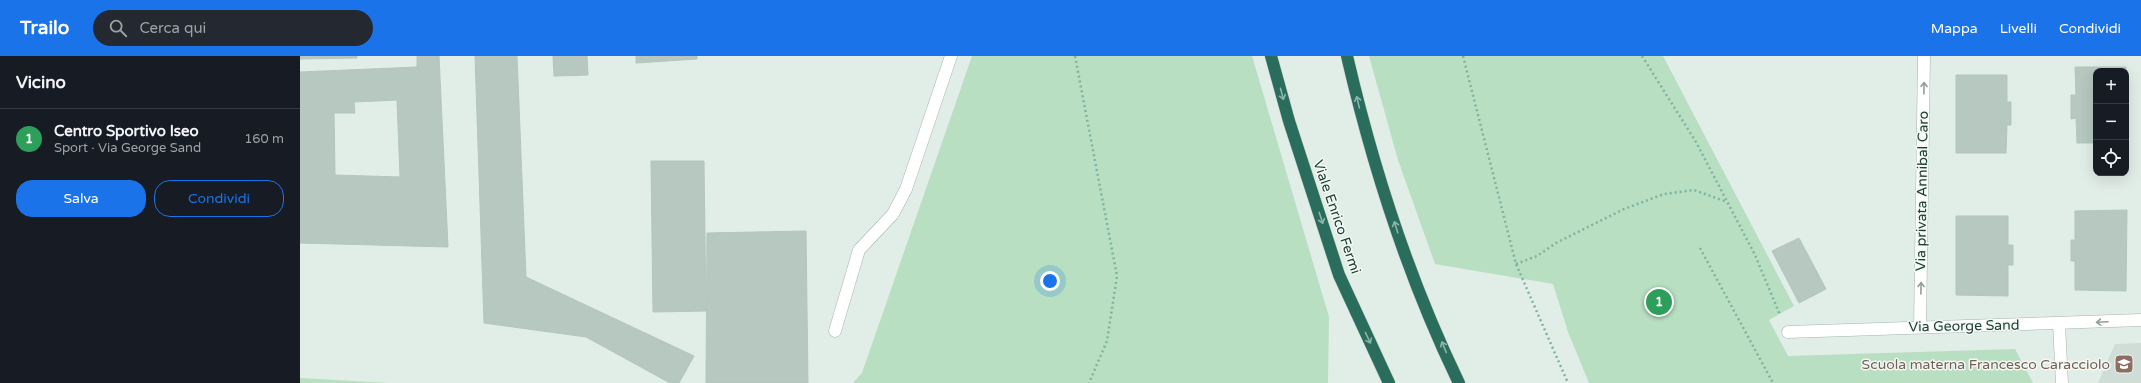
<!DOCTYPE html>
<html lang="it">
<head>
<meta charset="utf-8">
<style>
	:root { --surface:#171b24; --page:#242831; --text:#f1f3f6; --muted:#9ea1a6; --line:#363941; --accent:#1a73e8 }
	body { margin:0; font-family:"Varela Round",sans-serif; background:var(--page); color:var(--text) }
	.controls { position:absolute; right:12px; top:12px; display:grid; overflow:hidden; border-radius:8px; box-shadow:0 4px 16px #0002 }
	.controls button { width:36px; height:36px; display:grid; place-items:center; padding:0; border:0; border-bottom:1px solid var(--line); background:var(--surface); color:var(--text); font:20px sans-serif }
	.you { position:absolute; left:750px; top:225px; width:14px; height:14px; margin:-10px; border:3px solid #fff; border-radius:50%; background:#1a73e8; box-shadow:0 0 0 6px #1a73e833 }
	.badge { display:grid; place-items:center; width:26px; height:26px; border-radius:50%; background:var(--accent); color:#fff; font-size:13px; font-weight:700 }
	.pin { position:absolute; translate:-50% -50%; border:2px solid #fff; box-shadow:0 1px 4px #0006 }
	.list { margin:0; padding:0; list-style:none }
	h2 { display:flex; justify-content:space-between; align-items:center; height:52px; margin:0; padding:0 16px; font-size:17px }
	h2 small { font-size:13px; font-weight:400; color:var(--muted) }
	.list li { display:grid; grid-template-columns:26px 1fr auto; gap:12px; align-items:center; box-sizing:border-box; height:60px; padding:0 16px; border-top:1px solid var(--line) }
	.list b { display:block; font-size:15px; white-space:nowrap }
	.list p { margin:0; font-size:13px; white-space:nowrap; color:var(--muted) }
	.list em { font-size:13px; font-style:normal; color:var(--muted) }
	.actions { display:flex; gap:8px; padding:12px 16px }
	.actions a { flex:1; padding:9px 0; border:1px solid var(--accent); border-radius:16px; text-align:center; font-size:14px; color:var(--accent) }
	.actions .main { background:var(--accent); color:#fff }
	.icon { flex:none; width:22px; height:22px; fill:none; stroke:currentColor; stroke-width:2; stroke-linecap:round; stroke-linejoin:round }
	.map { position:relative; flex:none; width:1841px; height:327px; overflow:hidden }
	header { display:flex; align-items:center; gap:24px; box-sizing:border-box; height:56px; padding:0 20px; background:var(--accent); color:#fff }
	header strong { font-size:19px }
	nav { display:flex; gap:22px; margin-inline-start:auto; font-size:14px }
	.search { width:280px; height:36px; background:var(--page); display:flex; align-items:center; gap:10px; box-sizing:border-box; padding:0 14px; border-radius:22px; color:var(--muted); font-size:15px }
	main { display:flex }
	aside { flex:1; background:var(--surface) }
	.map>svg:first-child { display:block }
	.built { fill:#cfddd6 }
	.green { fill:#b8dfc2 }
	.building { fill:#b6c8c0; stroke:#b3c7be; fill-rule:evenodd }
	.lines { fill:none; stroke-linecap:round; stroke-linejoin:round }
	.lane-casing { stroke:#a3b5ae; stroke-width:13 }
	.street-casing { stroke:#a3b5ae; stroke-width:13 }
	.highway-casing { stroke:#c1c9c7; stroke-width:13 }
	.path { stroke:#7fb3a1; stroke-width:2.5; stroke-dasharray:2 3; stroke-linecap:butt }
	.lane { stroke:#fff; stroke-width:12 }
	.street { stroke:#fff; stroke-width:12 }
	.highway { stroke:#2a6d5d; stroke-width:12 }
	.oneway { stroke:#909f9a }
	.oneway2 { stroke:#8eb3a9 }
	.labels { text-anchor:middle; dominant-baseline:central; stroke-width:3; stroke-linejoin:round; paint-order:stroke }
	.street-label { font-size:14px; fill:#203f36; stroke:#f2f9f5 }
	.education-label { font-size:14px; fill:#785e54; stroke:#f2f9f5; text-anchor:end }
</style>
</head>
<body>
<header>
<strong>Trailo</strong>
<div class="search"><svg class="icon" aria-label="search" viewBox="0 0 24 24"><circle cx="10" cy="10" r="6"/><path d="M15 15l6 6"/></svg>Cerca qui</div>
<nav><a>Mappa</a><a>Livelli</a><a>Condividi</a></nav>
</header>
<main>
<aside>
<h2>Vicino<small></small></h2>
<ul class="list">
<li><span class="badge" style="background:#2e9e5b">1</span><div><b>Centro Sportivo Iseo</b><p>Sport · Via George Sand</p></div><em>160 m</em></li>
</ul>
<div class="actions"><a class="main">Salva</a><a>Condividi</a></div>
</aside>
<div class="map">
<svg width="1841" height="327" viewBox="0 0 1841 327">
	<rect width="100%" height="100%" fill="#e1ede7"/>
	<!-- built -->
	<path class="built" d="M1841,287V327H1798L1815,288Z"/>
	<!-- green -->
	<g class="green">
		<path d="M672,0H952L1029,261L1028,327H553L562,317Z"/>
		<path d="M1069,0H1363L1494,250L1469,264L1488,300L1715,293L1733,327H1289L1268,276L1253,228L1135,208L1098,104Z"/>
		<path d="M0,322L89,327H0Z"/>
	</g>
	<!-- building -->
	<g class="building">
		<path d="M0,0H57V2L0,3Z"/>
		<path d="M117,0H139L148,191L0,187V16L117,11ZM97,44L100,121L35,119L34,57H55L54,46Z"/>
		<path d="M175,0H217L226,221L394,300L379,327H370L286,281L184,267Z"/>
		<path d="M253,0H287L288,19L254,20Z"/>
		<path d="M336,0H397V3L336,7Z"/>
		<path d="M1775,11H1826V15H1796V87H1777L1776,62L1771,63V39H1776Z"/>
		<path d="M1656,19H1707V46H1711V69H1707L1706,97H1656Z"/>
		<path d="M351,105H404L406,255L353,256Z"/>
		<path d="M1827,154L1826,235L1775,234V205H1771V184H1775V155Z"/>
		<path d="M1656,160H1708V189H1713V209H1708V240L1656,239Z"/>
		<path d="M506,175L508,327H406L407,177Z"/>
		<path d="M1499,182L1526,233L1499,247L1472,195Z"/>
	</g>
	<g class="lines">
		<defs>
			<path id="lane" d="M535,275L559,194L593,158L606,133L651,0"/>
			<g id="street">
				<path d="M1759,268L1762,327"/>
				<path d="M1620,271L1624,0"/>
				<path d="M1488,276L1841,264"/>
			</g>
			<g id="highway">
				<path d="M971,0L989,65L1039,219L1089,327"/>
				<path d="M1047,0C1073,112 1109,224 1159,327"/>
			</g>
		</defs>
		<!-- lane casing -->
		<use href="#lane" class="lane-casing"/>
		<!-- street casing -->
		<use href="#street" class="street-casing"/>
		<!-- highway casing -->
		<use href="#highway" class="highway-casing"/>
		<!-- path -->
		<g class="path">
			<path d="M775,0L817,220L807,285L789,327"/>
			<path d="M1163,0L1216,208L1268,327"/>
			<path d="M1342,0L1396,86L1455,199L1480,259"/>
			<path d="M1400,192L1473,327"/>
			<path d="M1216,208L1237,200L1256,187L1324,153L1364,138L1394,134L1427,146"/>
		</g>
		<!-- lane -->
		<use href="#lane" class="lane"/>
		<!-- street -->
		<use href="#street" class="street"/>
		<!-- highway -->
		<use href="#highway" class="highway"/>
	</g>
	<!-- one-way arrows -->
	<defs><path id="oneway-shaft" d="M-6 0H5M1.5-3L5.5 0L1.5 3" fill="none" stroke-width="1.6" stroke-linecap="round" stroke-linejoin="round"/></defs>
	<g class="oneway">
		<use href="#oneway-shaft" transform="translate(1624 32) rotate(-89)"/>
		<use href="#oneway-shaft" transform="translate(1621 232) rotate(-89)"/>
		<use href="#oneway-shaft" transform="translate(1802 266) rotate(177)"/>
	</g>
	<g class="oneway2">
		<use href="#oneway-shaft" transform="translate(982 38) rotate(75)"/>
		<use href="#oneway-shaft" transform="translate(1058 46) rotate(-103)"/>
		<use href="#oneway-shaft" transform="translate(1021 162) rotate(72)"/>
		<use href="#oneway-shaft" transform="translate(1096 171) rotate(-107)"/>
		<use href="#oneway-shaft" transform="translate(1068 282) rotate(65)"/>
		<use href="#oneway-shaft" transform="translate(1144 291) rotate(-112)"/>
	</g>
	<!-- icons -->
	<defs>
		<symbol id="school-square" viewBox="-11 -11 22 22"><rect x="-9" y="-9" width="18" height="18" rx="4" fill="#8d6e63" stroke="#f2f9f5"/><path d="M0-5L7-2L0 1L-7-2ZM-4 1L0 2.5L4 1V4Q0 6-4 4Z" fill="#fff"/></symbol>
	</defs>
	<g fill-rule="evenodd">
		<use href="#school-square" x="1813" y="297" width="22" height="22"/>
	</g>
	<g class="labels">
		<!-- street labels -->
		<g class="street-label">
			<text transform="translate(1622 135) rotate(-89)">Via privata Annibal Caro</text>
			<text transform="translate(1037 161) rotate(71)">Viale Enrico Fermi</text>
			<text transform="translate(1664 270) rotate(-1)">Via George Sand</text>
		</g>
		<!-- education labels -->
		<g class="education-label">
			<text x="1810" y="308">Scuola materna Francesco Caracciolo</text>
		</g>
	</g>
</svg>
<div class="controls">
<button>+</button>
<button>−</button>
<button><svg class="icon" aria-label="locate" viewBox="0 0 24 24"><circle cx="12" cy="12" r="6"/><path d="M12 2v4M12 18v4M2 12h4M18 12h4"/></svg></button>
</div>
<div class="you"></div>
<div class="pin badge" style="left:1359px;top:246px;background:#2e9e5b">1</div>
</div>
</main>
</body>
</html>
